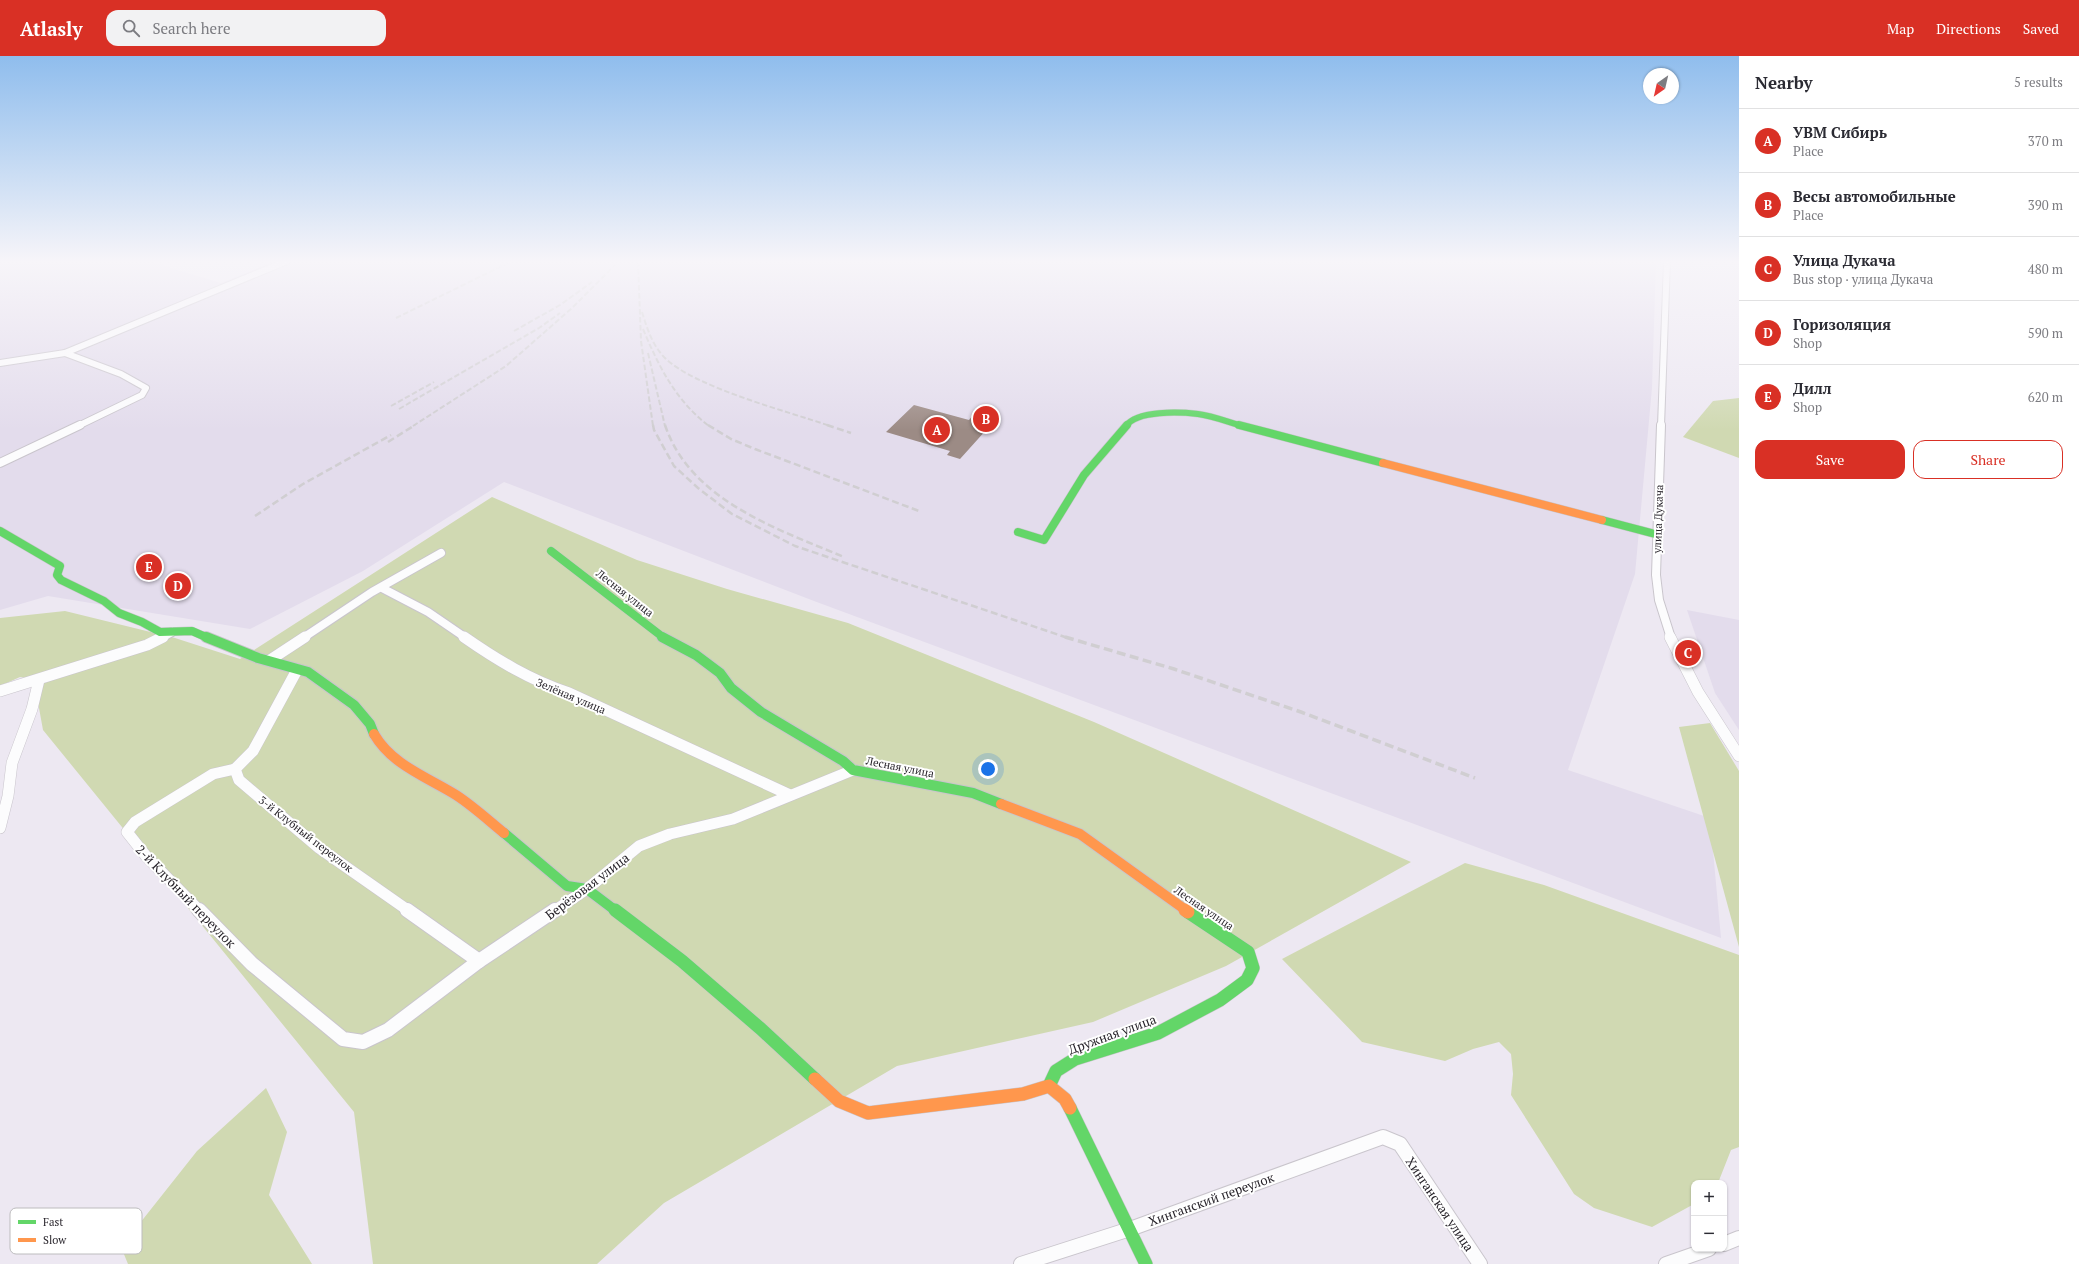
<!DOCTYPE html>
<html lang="en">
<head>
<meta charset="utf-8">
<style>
	:root { --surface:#fff; --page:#f2f2f3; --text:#2b2b33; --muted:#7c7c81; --line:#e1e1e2; --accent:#d93025 }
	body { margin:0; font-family:"PT Serif",serif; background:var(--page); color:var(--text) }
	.controls { position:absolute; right:12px; bottom:12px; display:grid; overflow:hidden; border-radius:8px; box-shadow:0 1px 3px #0004 }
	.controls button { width:36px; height:36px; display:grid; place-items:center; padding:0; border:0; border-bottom:1px solid var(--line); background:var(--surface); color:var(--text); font:20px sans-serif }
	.compass { position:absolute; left:1643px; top:12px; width:36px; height:36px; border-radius:50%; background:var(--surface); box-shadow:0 1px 3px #0004; rotate:214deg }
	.you { position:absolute; left:988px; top:713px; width:14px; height:14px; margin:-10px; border:3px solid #fff; border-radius:50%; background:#1a73e8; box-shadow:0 0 0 6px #1a73e833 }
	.badge { display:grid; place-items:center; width:26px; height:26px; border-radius:50%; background:var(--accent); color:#fff; font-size:13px; font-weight:700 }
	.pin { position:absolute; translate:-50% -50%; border:2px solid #fff; box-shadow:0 1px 4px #0006 }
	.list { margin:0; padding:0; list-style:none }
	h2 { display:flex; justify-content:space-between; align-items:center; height:52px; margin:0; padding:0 16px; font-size:17px }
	h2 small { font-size:13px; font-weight:400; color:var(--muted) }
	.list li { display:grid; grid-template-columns:26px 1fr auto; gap:12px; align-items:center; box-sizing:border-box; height:64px; padding:0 16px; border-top:1px solid var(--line) }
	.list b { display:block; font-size:15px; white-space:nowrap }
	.list p { margin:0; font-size:13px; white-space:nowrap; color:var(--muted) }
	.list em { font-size:13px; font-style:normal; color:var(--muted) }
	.actions { display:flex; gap:8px; padding:12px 16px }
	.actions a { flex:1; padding:9px 0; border:1px solid var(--accent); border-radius:12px; text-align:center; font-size:14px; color:var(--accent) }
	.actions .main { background:var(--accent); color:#fff }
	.icon { flex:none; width:22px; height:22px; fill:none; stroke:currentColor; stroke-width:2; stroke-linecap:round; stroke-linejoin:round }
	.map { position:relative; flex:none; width:1739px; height:1208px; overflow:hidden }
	header { display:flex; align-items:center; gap:24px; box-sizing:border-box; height:56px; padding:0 20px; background:var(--accent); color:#fff }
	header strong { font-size:19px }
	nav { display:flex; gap:22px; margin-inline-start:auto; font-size:14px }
	.search { width:280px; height:36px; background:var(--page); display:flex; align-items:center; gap:10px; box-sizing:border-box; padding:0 14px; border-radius:12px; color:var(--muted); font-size:15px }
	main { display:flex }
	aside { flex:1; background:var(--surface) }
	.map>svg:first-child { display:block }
	.industrial { fill:#e3dcec }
	.green { fill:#d0d9b2 }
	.building { fill:#9c8b85 }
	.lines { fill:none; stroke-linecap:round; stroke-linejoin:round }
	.street-far3-casing { stroke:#c9c5cc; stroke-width:8 }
	.street-far2-casing { stroke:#c9c5cc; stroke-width:10 }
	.street-far1-casing { stroke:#c9c5cc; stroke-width:12 }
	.street-casing { stroke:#c9c5cc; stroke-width:16 }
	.fast-far3-casing { stroke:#c9c5cc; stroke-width:7 }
	.fast-far2-casing { stroke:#c9c5cc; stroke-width:9 }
	.fast-far1-casing { stroke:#c9c5cc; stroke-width:12 }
	.fast-casing { stroke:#c9c5cc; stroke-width:14 }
	.slow-far2-casing { stroke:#c9c5cc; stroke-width:9 }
	.slow-far1-casing { stroke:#c9c5cc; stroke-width:12 }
	.slow-casing { stroke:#c9c5cc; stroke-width:14 }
	.street-far3 { stroke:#fcfcfd; stroke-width:6 }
	.street-far2 { stroke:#fcfcfd; stroke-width:8 }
	.street-far1 { stroke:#fcfcfd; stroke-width:11 }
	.street { stroke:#fcfcfd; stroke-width:14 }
	.fast-far3 { stroke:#63d668; stroke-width:6 }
	.fast-far2 { stroke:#63d668; stroke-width:8 }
	.fast-far1 { stroke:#63d668; stroke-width:10 }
	.fast { stroke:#63d668; stroke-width:13 }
	.slow-far2 { stroke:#ff974d; stroke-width:8 }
	.slow-far1 { stroke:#ff974d; stroke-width:10 }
	.slow { stroke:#ff974d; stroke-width:13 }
	.rail-far2 { stroke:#d0ced1; stroke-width:2; stroke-dasharray:5.5 2.5; stroke-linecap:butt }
	.rail-far1 { stroke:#d0ced1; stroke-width:2.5; stroke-dasharray:7 3.5; stroke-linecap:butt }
	.rail { stroke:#d0ced1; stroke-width:3.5; stroke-dasharray:9 4.5; stroke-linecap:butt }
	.labels { text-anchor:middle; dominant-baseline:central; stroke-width:4; stroke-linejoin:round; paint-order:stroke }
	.street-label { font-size:11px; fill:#231f26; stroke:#fff }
	.near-street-label { font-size:13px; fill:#231f26; stroke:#fff }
	.key { fill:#fff; stroke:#bdbcbe; stroke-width:1 }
	.key-label { font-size:11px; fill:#231f26 }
</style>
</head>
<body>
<header>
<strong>Atlasly</strong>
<div class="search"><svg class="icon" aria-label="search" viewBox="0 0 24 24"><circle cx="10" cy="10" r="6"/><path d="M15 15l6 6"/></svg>Search here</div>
<nav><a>Map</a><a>Directions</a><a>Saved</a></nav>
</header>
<main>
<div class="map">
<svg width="1739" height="1208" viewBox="0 0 1739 1208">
	<rect width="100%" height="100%" fill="#ede8f2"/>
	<!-- industrial -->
	<g class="industrial">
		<path d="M0,205H157L154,207L221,227L275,205H1656L1652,332L1635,518L1568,714L1710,762L1721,882L814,545L504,426L363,515L250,573L48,540L0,554Z"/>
		<path d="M1687,554L1739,564V674L1715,637Z"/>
	</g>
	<!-- green -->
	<g class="green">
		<path d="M1739,342V402L1683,381L1713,345Z"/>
		<path d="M492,441L637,504L727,533L848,567L1094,666L1411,806L1226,910L1093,966L897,1010L664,1147L597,1208H373L354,1056L43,674L35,630L38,624L20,621L0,630V562L65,555L175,582L240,603Z"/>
		<path d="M1710,667L1739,715V891L1679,671Z"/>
		<path d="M1465,807L1544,829L1739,899V1091L1731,1094L1718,1127H1694V1148L1652,1171L1594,1152L1574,1138L1511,1039L1513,1018L1511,998L1499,986L1473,993L1445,1005L1362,986L1282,903Z"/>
		<path d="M266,1032L287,1076L269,1139L312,1208H128L121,1191L197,1095Z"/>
	</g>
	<!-- building -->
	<path class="building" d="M914,349L969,364L974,358L991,363L987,373L960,403L947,399L950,395L886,376Z"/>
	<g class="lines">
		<defs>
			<g id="street-far3">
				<path d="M65,297L121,318L146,332L142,339L78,370"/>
				<path d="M0,307L65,297L287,205"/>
				<path d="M1661,370L1667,205"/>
			</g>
			<g id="street-far2">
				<path d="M1661,369L1656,519L1659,544L1671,582"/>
				<path d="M0,407L80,369"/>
				<path d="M382,532L428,556L466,582"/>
				<path d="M161,582L172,576"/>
				<path d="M303,582L372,536L441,497"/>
			</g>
			<g id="street-far1">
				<path d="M464,581C497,604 530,624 569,637L790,739"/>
				<path d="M1670,581L1698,636L1739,700"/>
				<path d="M270,604L305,581"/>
				<path d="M297,614L253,695L235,713L239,724L319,792L409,855"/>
				<path d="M0,635L147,589L163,581"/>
				<path d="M0,772L8,740L12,707L32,653L39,624"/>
				<path d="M200,855L146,800L127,776L135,766L213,718L235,713"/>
				<path d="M554,855L587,833L639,790L670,778L733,763L853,714"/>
			</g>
			<g id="street">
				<path d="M199,854L252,908L343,983L363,986L388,974L479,905L555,854"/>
				<path d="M407,854L479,905"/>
				<path d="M1724,1188L1739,1182"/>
				<path d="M1021,1208L1130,1173L1383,1081L1400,1088L1480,1208"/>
				<path d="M1666,1208L1709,1193"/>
			</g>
			<path id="fast-far3" d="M1126,370C1137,354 1180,356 1198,358C1213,360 1228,366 1243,370"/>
			<g id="fast-far2">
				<path d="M1239,369L1383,407"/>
				<path d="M1602,464L1659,479"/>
				<path d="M0,475L60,510L57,519L61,524L104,545L119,557L142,566L160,576L192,575L208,582"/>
				<path d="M1018,476L1044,484L1084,419L1127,369"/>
				<path d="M551,495L664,582"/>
			</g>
			<g id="fast-far1">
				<path d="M206,581L258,602L308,616L354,649L370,668L374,678"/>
				<path d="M662,581L696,599L720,617L731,632L761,656L843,705L853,714L973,737L1001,748"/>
				<path d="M504,777L567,830L587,833L616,855"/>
			</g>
			<g id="fast">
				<path d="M615,854L682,905L761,973L815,1023"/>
				<path d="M1049,1030L1056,1015L1075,1003L1158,977L1220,944L1247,924L1253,912L1248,896L1188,856"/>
				<path d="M1070,1052L1146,1208"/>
			</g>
			<path id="slow-far2" d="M1383,407L1602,464"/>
			<g id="slow-far1">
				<path d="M374,678C392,709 427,721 456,739C473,750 488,764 504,777"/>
				<path d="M1001,748L1080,778L1187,855"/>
			</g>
			<g id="slow">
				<path d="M1185,854L1188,856"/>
				<path d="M815,1023L839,1045L868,1057L1023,1038L1049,1030L1065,1043L1070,1052"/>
			</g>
		</defs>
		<!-- street-far3 casing -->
		<use href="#street-far3" class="street-far3-casing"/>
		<!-- street-far2 casing -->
		<use href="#street-far2" class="street-far2-casing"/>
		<!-- street-far1 casing -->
		<use href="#street-far1" class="street-far1-casing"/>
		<!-- street casing -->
		<use href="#street" class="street-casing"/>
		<!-- fast-far3 casing -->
		<use href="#fast-far3" class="fast-far3-casing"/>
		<!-- fast-far2 casing -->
		<use href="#fast-far2" class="fast-far2-casing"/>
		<!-- fast-far1 casing -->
		<use href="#fast-far1" class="fast-far1-casing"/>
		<!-- fast casing -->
		<use href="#fast" class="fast-casing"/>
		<!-- slow-far2 casing -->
		<use href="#slow-far2" class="slow-far2-casing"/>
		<!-- slow-far1 casing -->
		<use href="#slow-far1" class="slow-far1-casing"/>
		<!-- slow casing -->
		<use href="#slow" class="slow-casing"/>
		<!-- street-far3 -->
		<use href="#street-far3" class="street-far3"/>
		<!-- street-far2 -->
		<use href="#street-far2" class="street-far2"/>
		<!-- street-far1 -->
		<use href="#street-far1" class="street-far1"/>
		<!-- street -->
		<use href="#street" class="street"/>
		<!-- fast-far3 -->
		<use href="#fast-far3" class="fast-far3"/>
		<!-- fast-far2 -->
		<use href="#fast-far2" class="fast-far2"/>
		<!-- fast-far1 -->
		<use href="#fast-far1" class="fast-far1"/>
		<!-- fast -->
		<use href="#fast" class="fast"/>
		<!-- slow-far2 -->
		<use href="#slow-far2" class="slow-far2"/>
		<!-- slow-far1 -->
		<use href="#slow-far1" class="slow-far1"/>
		<!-- slow -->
		<use href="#slow" class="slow"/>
		<!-- rail-far2 -->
		<g class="rail-far2">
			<path d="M638,205L641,285L653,370"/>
			<path d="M642,256C647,272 652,289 665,302C696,332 787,355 830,370"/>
			<path d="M396,262L512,205"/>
			<path d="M643,273C659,311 676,345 709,370"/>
			<path d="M514,275L560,249L592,226"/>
			<path d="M648,297L665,370"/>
			<path d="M391,350L434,326"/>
			<path d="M399,353L539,272L560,257"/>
			<path d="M413,370L506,310L572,252L619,205"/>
		</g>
		<!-- rail-far1 -->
		<g class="rail-far1">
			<path d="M653,369L654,374L674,410L698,432L732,458L795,490L1068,582"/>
			<path d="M665,369C690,444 777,473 844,501"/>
			<path d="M708,369L731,383L755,393L919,455"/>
			<path d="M827,369L851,377"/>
			<path d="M388,386L415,369"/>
			<path d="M255,460L303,428L391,379"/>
		</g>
		<!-- rail -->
		<path class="rail" d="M1065,581L1174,613L1301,656L1475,722"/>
	</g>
	<!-- sky -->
	<linearGradient id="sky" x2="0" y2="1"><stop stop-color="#8fbded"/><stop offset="0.55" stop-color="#f7f5f9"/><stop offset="1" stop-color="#f7f5f9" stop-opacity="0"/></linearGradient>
	<rect width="1739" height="374" fill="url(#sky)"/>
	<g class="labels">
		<!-- street labels -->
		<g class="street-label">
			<text transform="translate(1658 463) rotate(-88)">улица Дукача</text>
			<text transform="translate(625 537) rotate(38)">Лесная улица</text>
			<text transform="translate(571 640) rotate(23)">Зелёная улица</text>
			<text transform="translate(900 711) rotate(11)">Лесная улица</text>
			<text transform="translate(306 778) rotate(38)">3-й Клубный переулок</text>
			<text transform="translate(1204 852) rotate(34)">Лесная улица</text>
		</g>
		<!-- near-street labels -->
		<g class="near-street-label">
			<text transform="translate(587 830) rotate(-37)">Берёзовая улица</text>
			<text transform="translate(186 840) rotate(46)">2-й Клубный переулок</text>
			<text transform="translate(1112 978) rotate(-20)">Дружная улица</text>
			<text transform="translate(1211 1143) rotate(-20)">Хинганский переулок</text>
			<text transform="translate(1440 1148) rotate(56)">Хинганская улица</text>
		</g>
	</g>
	<!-- legend -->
	<rect x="10" y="1152" width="132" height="46" rx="6" class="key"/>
	<rect x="18" y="1164" width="18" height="4" fill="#63d668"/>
	<rect x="18" y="1182" width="18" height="4" fill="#ff974d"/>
	<g class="key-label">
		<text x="43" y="1170">Fast</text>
		<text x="43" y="1188">Slow</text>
	</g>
</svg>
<div class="controls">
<button>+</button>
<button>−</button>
</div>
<svg class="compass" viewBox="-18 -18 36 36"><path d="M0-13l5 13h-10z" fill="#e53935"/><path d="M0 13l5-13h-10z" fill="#7c7c81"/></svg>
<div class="you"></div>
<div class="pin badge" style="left:937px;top:374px">A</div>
<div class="pin badge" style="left:986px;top:363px">B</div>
<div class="pin badge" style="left:1688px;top:597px">C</div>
<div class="pin badge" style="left:178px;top:530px">D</div>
<div class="pin badge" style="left:149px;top:511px">E</div>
</div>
<aside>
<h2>Nearby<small>5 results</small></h2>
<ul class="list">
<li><span class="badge">A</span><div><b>УВМ Сибирь</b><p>Place</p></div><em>370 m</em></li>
<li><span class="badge">B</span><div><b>Весы автомобильные</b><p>Place</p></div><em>390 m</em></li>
<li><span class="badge">C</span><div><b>Улица Дукача</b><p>Bus stop · улица Дукача</p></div><em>480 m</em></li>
<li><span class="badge">D</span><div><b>Горизоляция</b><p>Shop</p></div><em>590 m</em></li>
<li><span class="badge">E</span><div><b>Дилл</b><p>Shop</p></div><em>620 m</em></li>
</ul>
<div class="actions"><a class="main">Save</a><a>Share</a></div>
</aside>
</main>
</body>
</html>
